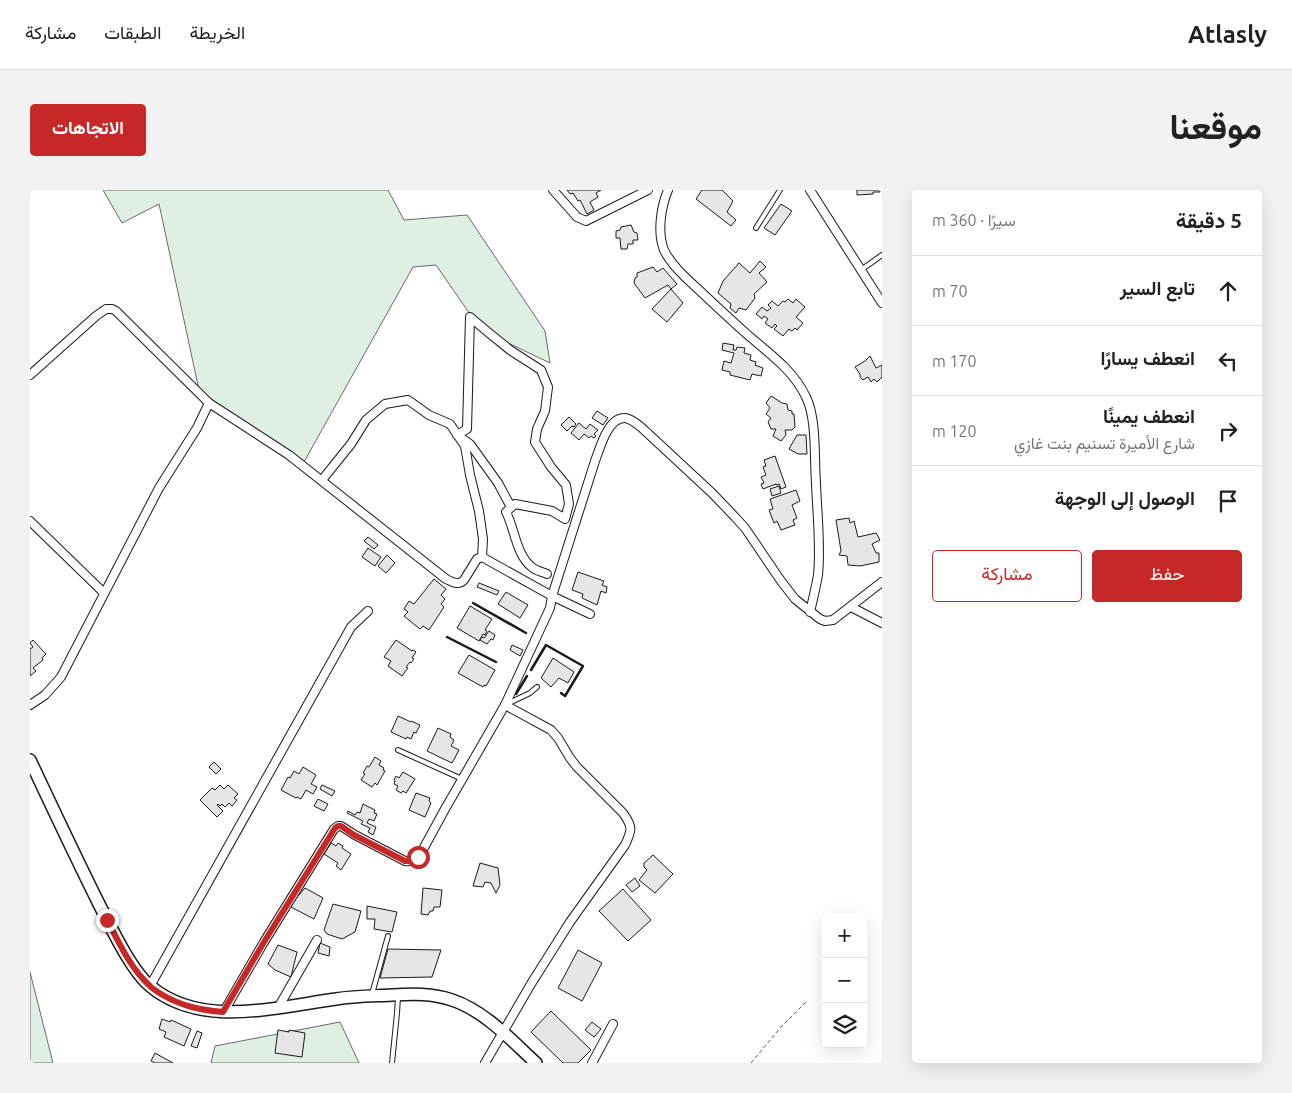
<!DOCTYPE html>
<html lang="ar">
<head>
<meta charset="utf-8">
<style>
	:root { --surface:#fff; --page:#f2f2f2; --text:#222; --muted:#767676; --line:#e0e0e0; --accent:#c62828 }
	body { margin:0; font-family:Ubuntu,Vazirmatn,sans-serif; background:var(--page); color:var(--text); direction:rtl }
	.controls { position:absolute; right:15px; bottom:15px; display:grid; overflow:hidden; border-radius:5px; box-shadow:0 5px 20px #0002 }
	.controls button { width:45px; height:45px; display:grid; place-items:center; padding:0; border:0; border-bottom:1px solid var(--line); background:var(--surface); color:var(--text); font:25px sans-serif }
	.stop { position:absolute; width:15px; height:15px; margin:-11px; border:4px solid #c62828; border-radius:50%; background:#fff }
	.stop.end { background:#c62828; border-color:#fff; box-shadow:0 1px 5px #0008 }
	.list { margin:0; padding:0; list-style:none }
	h2 { display:flex; justify-content:space-between; align-items:center; height:65px; margin:0; padding:0 20px; font-size:21px }
	h2 small { font-size:16px; font-weight:400; color:var(--muted) }
	.list li { display:grid; grid-template-columns:32px 1fr auto; gap:15px; align-items:center; box-sizing:border-box; height:70px; padding:0 20px; border-top:1px solid var(--line) }
	.list b { display:block; font-size:19px; white-space:nowrap }
	.list p { margin:0; font-size:16px; white-space:nowrap; color:var(--muted) }
	.list em { font-size:16px; font-style:normal; color:var(--muted) }
	.actions { display:flex; gap:10px; padding:15px 20px }
	.actions a { flex:1; padding:11px 0; border:1px solid var(--accent); border-radius:5px; text-align:center; font-size:18px; color:var(--accent) }
	.actions .main { background:var(--accent); color:#fff }
	.icon { flex:none; width:28px; height:28px; fill:none; stroke:currentColor; stroke-width:2; stroke-linecap:round; stroke-linejoin:round }
	.map { position:relative; flex:none; width:852px; height:873px; overflow:hidden; direction:ltr; border-radius:5px }
	header { display:flex; align-items:center; gap:30px; box-sizing:border-box; height:70px; padding:0 25px; background:var(--surface); border-bottom:1px solid var(--line) }
	header strong { font-size:24px }
	nav { display:flex; gap:28px; margin-inline-start:auto; font-size:18px }
	.intro { display:flex; align-items:center; justify-content:space-between; box-sizing:border-box; height:120px; padding:0 30px }
	h1 { margin:0; font-size:35px }
	.button { padding:12px 22px; border-radius:5px; background:var(--accent); color:#fff; font-size:18px; font-weight:700 }
	main { display:flex; gap:30px; padding:0 30px }
	aside { flex:1; background:var(--surface); border-radius:5px; box-shadow:0 5px 20px #0002 }
	.map>svg:first-child { display:block }
	.green { fill:#e0efe3; stroke:#6a6a6a }
	.building { fill:#e6e6e6; stroke:#1a1a1a }
	.lines { fill:none; stroke-linecap:round; stroke-linejoin:round }
	.service-casing { stroke:#1a1a1a; stroke-width:6 }
	.minor-casing { stroke:#1a1a1a; stroke-width:10 }
	.secondary-casing { stroke:#1a1a1a; stroke-width:14 }
	.path { stroke:#5f5f5f; stroke-width:1; stroke-dasharray:4 2.5; stroke-linecap:butt }
	.service { stroke:#fff; stroke-width:4 }
	.minor { stroke:#fff; stroke-width:8 }
	.secondary { stroke:#fff; stroke-width:11 }
	.wall { stroke:#1a1a1a; stroke-width:2.5 }
	.route { stroke:#c62828; stroke-width:6 }
</style>
</head>
<body>
<header>
<strong>Atlasly</strong>
<nav><a>الخريطة</a><a>الطبقات</a><a>مشاركة</a></nav>
</header>
<div class="intro"><h1>موقعنا</h1><a class="button">الاتجاهات</a></div>
<main>
<aside>
<h2>5 دقيقة<small>سيرًا · 360 m</small></h2>
<ul class="list">
<li><svg class="icon" aria-label="ahead" viewBox="0 0 24 24"><path d="M12 20V5M6 11l6-6 6 6"/></svg><div><b>تابع السير</b></div><em>70 m</em></li>
<li><svg class="icon" aria-label="left" viewBox="0 0 24 24"><path d="M17 20v-9H6M10 6l-5 5 5 5"/></svg><div><b>انعطف يسارًا</b></div><em>170 m</em></li>
<li><svg class="icon" aria-label="right" viewBox="0 0 24 24"><path d="M7 20v-9h11M14 6l5 5-5 5"/></svg><div><b>انعطف يمينًا</b><p>شارع الأميرة تسنيم بنت غازي</p></div><em>120 m</em></li>
<li><svg class="icon" aria-label="arrive" viewBox="0 0 24 24"><path d="M6 21V4h12l-3 4 3 4H6"/></svg><div><b>الوصول إلى الوجهة</b></div></li>
</ul>
<div class="actions"><a class="main">حفظ</a><a>مشاركة</a></div>
</aside>
<div class="map">
<svg width="852" height="873" viewBox="0 0 852 873">
	<rect width="100%" height="100%" fill="#fff"/>
	<!-- green -->
	<g class="green">
		<path d="M73,0H358L374,30L437,25L515,141L520,173L451,140L406,75L383,77L270,279L169,200L129,14L92,33Z"/>
		<path d="M0,782L23,873H0Z"/>
		<path d="M310,832L329,873H181L185,856Z"/>
	</g>
	<!-- building -->
	<g class="building">
		<path d="M537,0H571L566,3L568,7L560,12L564,20L557,24L550,10L548,11L543,3L540,4Z"/>
		<path d="M672,0H692L703,11L697,22L706,30L701,36L666,9Z"/>
		<path d="M827,0H850V2H843V4L827,5Z"/>
		<path d="M751,14L762,21L745,45L734,38Z"/>
		<path d="M601,35L604,42L607,43L608,50H603V54H598L597,59H591L590,48H586V41L590,40L591,37Z"/>
		<path d="M730,71L736,77L729,83L737,92L724,104L725,108L716,120L709,118L706,123L700,118L701,114L688,103L693,91L709,73L720,83Z"/>
		<path d="M623,77L627,82L633,78L647,94L641,99L638,95L615,108L604,93L605,88L607,87V83Z"/>
		<path d="M641,99L653,113L637,132L622,119Z"/>
		<path d="M758,109L763,113L766,109L775,117L766,127L773,133L767,140L765,138L762,141L759,139L753,146L744,139L747,136L745,134L742,138L735,133L738,129L734,126L732,129L726,124L732,117L737,121L741,118L738,115L742,111L748,116L753,111L755,112Z"/>
		<path d="M693,153L704,155L703,160H706L707,157L715,158L714,163L721,165L720,170L726,172L725,175L733,178L731,186L722,184L720,190L700,185V182L692,180L694,171L701,173L704,163L692,160Z"/>
		<path d="M840,166L846,178L852,175V187L847,192L844,189L841,192L838,187L833,190L830,187V184L825,177L835,171Z"/>
		<path d="M741,206L752,213L757,214L758,220L762,221V224H764L765,237L762,240H755L756,245L751,251L743,246L746,239H741L738,232L741,228L736,224L740,218L736,213Z"/>
		<path d="M567,221L578,228L573,235L562,228Z"/>
		<path d="M539,227L546,234L544,237L542,236L537,241L531,235Z"/>
		<path d="M549,233L556,239L560,234L568,240L564,244L566,246L564,248L561,246L559,248L554,244L549,250L541,243Z"/>
		<path d="M767,245H776L777,264H768L759,259Z"/>
		<path d="M745,266L756,297L751,299L749,294L746,295V294L733,299L731,294L734,293L731,287L736,285L733,277L736,276L734,270Z"/>
		<path d="M749,296L751,303L742,306L740,299Z"/>
		<path d="M766,300L770,311L762,315L767,328L763,330L765,335L751,340L747,331L744,333L739,320L743,319L740,309Z"/>
		<path d="M819,328L820,333L824,331L828,347L846,343L850,350L842,354L846,363H849V372L830,376L818,375L817,366L809,365L811,361L806,330Z"/>
		<path d="M338,347L348,355L344,359L334,351Z"/>
		<path d="M338,358L351,367L345,376L332,367Z"/>
		<path d="M357,365L365,373L356,383L348,376Z"/>
		<path d="M548,382L574,391L572,395L577,397L576,403L571,401L567,415L552,408L553,404L542,400Z"/>
		<path d="M404,389L416,399L411,405L415,409L411,414L414,417L399,440L393,436L390,439L374,426L378,422L374,419L379,411L384,414Z"/>
		<path d="M449,393L469,401L467,405L447,397Z"/>
		<path d="M476,402L498,415L490,428L468,414Z"/>
		<path d="M440,416L462,429L455,440L457,441L455,445L453,444L449,451L427,438Z"/>
		<path d="M459,441L465,445L463,450L461,449L457,454L450,450L452,447L454,448Z"/>
		<path d="M3,450L16,464L12,468L13,470L3,478L6,481L0,486V459L3,457L0,453Z"/>
		<path d="M366,450L382,461L383,460L386,462L382,468L384,469L381,473L380,472L376,477L378,478L372,486L358,476L361,471L354,467Z"/>
		<path d="M482,455L493,460L490,466L480,460Z"/>
		<path d="M439,465L465,480L456,496L454,495L453,497L428,483Z"/>
		<path d="M523,468L544,482L538,493L529,488L521,497L511,488Z"/>
		<path d="M368,526L381,532V531L390,535L386,543L384,542L381,549L377,547L376,549L361,542Z"/>
		<path d="M408,538L421,544L420,547L424,550L421,556L429,560L422,573L397,561Z"/>
		<path d="M345,567L351,571L349,575L354,578L353,580L355,581L347,595L345,593L342,597L331,590L335,584L333,583L337,576L339,577Z"/>
		<path d="M184,572L191,579L186,584L179,577Z"/>
		<path d="M273,577L286,585L281,594L287,597L283,604L276,600L271,609L267,607L266,608L251,600L258,587L260,588L264,581L269,584Z"/>
		<path d="M373,582L385,589L376,603L373,601L371,603L366,600L368,596L364,594L365,591L364,590L366,586L369,588Z"/>
		<path d="M190,595L194,599L198,595L208,604L204,608L207,610L202,616L199,613L195,617L192,614L190,616L188,614L187,615L193,621L187,627L170,610L182,598L185,600Z"/>
		<path d="M292,595L305,601L302,606L290,599Z"/>
		<path d="M386,603L400,608L399,611L401,613L395,627L379,620Z"/>
		<path d="M288,609L298,614L294,621L284,616Z"/>
		<path d="M333,614L345,620L344,623L347,624L344,631L339,629L337,633L346,637L343,645L338,642L340,638L331,634L333,631L317,623L318,621L325,625L327,622L330,623Z"/>
		<path d="M301,653L306,656L308,653L313,656L312,658L321,664L311,680L306,676L308,673L294,664Z"/>
		<path d="M623,665L643,684L625,703L609,690L617,680L614,677V673Z"/>
		<path d="M450,673L468,678L470,695L466,703L461,693L455,692L453,697L443,696Z"/>
		<path d="M605,688L610,696L602,702L596,695Z"/>
		<path d="M275,698L293,708L284,729L259,716Z"/>
		<path d="M393,698L412,700L410,717H404L403,721H400L398,725L391,724Z"/>
		<path d="M593,699L621,730L598,751L569,721Z"/>
		<path d="M303,714L331,721L325,742L312,749L297,744L294,740Z"/>
		<path d="M337,716L367,722L362,742L344,739L345,729H337Z"/>
		<path d="M290,753L300,757L299,766L288,763Z"/>
		<path d="M248,755L267,762L261,787L245,780L238,774Z"/>
		<path d="M358,759L411,760L402,787L350,788Z"/>
		<path d="M548,760L572,773L552,811L528,798Z"/>
		<path d="M521,821L561,860L548,873H533L501,842Z"/>
		<path d="M132,829L140,832L141,830L161,839L154,856L134,847L136,842L129,839Z"/>
		<path d="M562,832L571,839L564,847L555,840Z"/>
		<path d="M248,840L259,842V840L275,843L272,867L245,863Z"/>
		<path d="M167,841L172,843L167,858L161,856Z"/>
		<path d="M125,863L143,873H125L121,871Z"/>
	</g>
	<g class="lines">
		<defs>
			<g id="service">
				<path d="M726,38L750,0"/>
				<path d="M831,80L852,65"/>
				<path d="M477,514L500,503L507,497"/>
				<path d="M368,560L432,589"/>
				<path d="M342,804L358,746"/>
				<path d="M362,873L367,823L368,807"/>
			</g>
			<g id="minor">
				<path d="M523,0L547,27L556,31L618,0"/>
				<path d="M638,0C631,17 627,42 634,60C641,75 657,89 669,100C686,116 702,131 719,146C740,164 764,181 776,207C787,229 784,268 786,293C787,323 791,355 788,385C786,397 783,409 780,422"/>
				<path d="M780,0L852,113"/>
				<path d="M0,185L66,126L76,119H82L86,121L179,213"/>
				<path d="M292,290L321,254L336,230L355,214L378,210L399,225L420,234L435,256L440,285L449,321L453,349L452,367"/>
				<path d="M481,317L468,293L440,254L427,245L437,239L440,127L459,143L480,160L511,180L518,197L515,221L507,239L505,252L521,277L536,295L539,314L535,329L522,321L485,314L476,322C485,339 486,366 503,378C507,381 513,382 517,384"/>
				<path d="M0,331L74,403"/>
				<path d="M821,417L852,433"/>
				<path d="M0,515L15,505L31,487L129,298L167,238L179,213L259,265L416,389C423,392 428,396 434,390L447,369L452,367L522,406L565,271C570,258 578,227 595,228C602,229 607,234 612,238L682,303L705,327L715,338L751,391L765,409L790,429L795,431L803,430L852,392"/>
				<path d="M120,796L321,437L338,421"/>
				<path d="M248,818L287,750"/>
				<path d="M193,823L234,752L304,639L308,636H311L325,645L375,671C383,672 386,669 391,663L415,619L475,515L520,418L522,406L560,424"/>
				<path d="M455,873L501,794L540,732L595,655C602,640 603,637 593,623L547,577L540,568L528,548L521,540L475,515"/>
				<path d="M562,873L583,834"/>
			</g>
			<path id="secondary" d="M0,570C23,619 46,668 70,716C82,739 101,780 120,796C171,839 246,817 306,809C324,806 343,806 362,805C382,804 402,803 422,810C455,821 481,850 506,873"/>
		</defs>
		<!-- service casing -->
		<use href="#service" class="service-casing"/>
		<!-- minor casing -->
		<use href="#minor" class="minor-casing"/>
		<!-- secondary casing -->
		<use href="#secondary" class="secondary-casing"/>
		<!-- path -->
		<path class="path" d="M721,873L751,837L776,812"/>
		<!-- service -->
		<use href="#service" class="service"/>
		<!-- minor -->
		<use href="#minor" class="minor"/>
		<!-- secondary -->
		<use href="#secondary" class="secondary"/>
		<!-- wall -->
		<g class="wall">
			<path d="M443,413L496,443"/>
			<path d="M417,447L466,472"/>
			<path d="M501,480L516,455L553,476L535,506L531,503"/>
			<path d="M486,504L497,486"/>
		</g>
	</g>
	<g class="lines">
		<!-- route -->
		<path class="route" d="M77,730C89,752 100,778 119,795C122,799 127,801 131,804C151,816 170,820 193,822L234,752L305,638L308,636H311L324,645L375,671H383L388,667"/>
	</g>
</svg>
<div class="controls">
<button>+</button>
<button>−</button>
<button><svg class="icon" aria-label="layers" viewBox="0 0 24 24"><path d="M12 4l9 5-9 5-9-5zM3 14l9 5 9-5"/></svg></button>
</div>
<div class="stop" style="left:388px;top:667px"></div>
<div class="stop end" style="left:77px;top:730px"></div>
</div>
</main>
</body>
</html>
